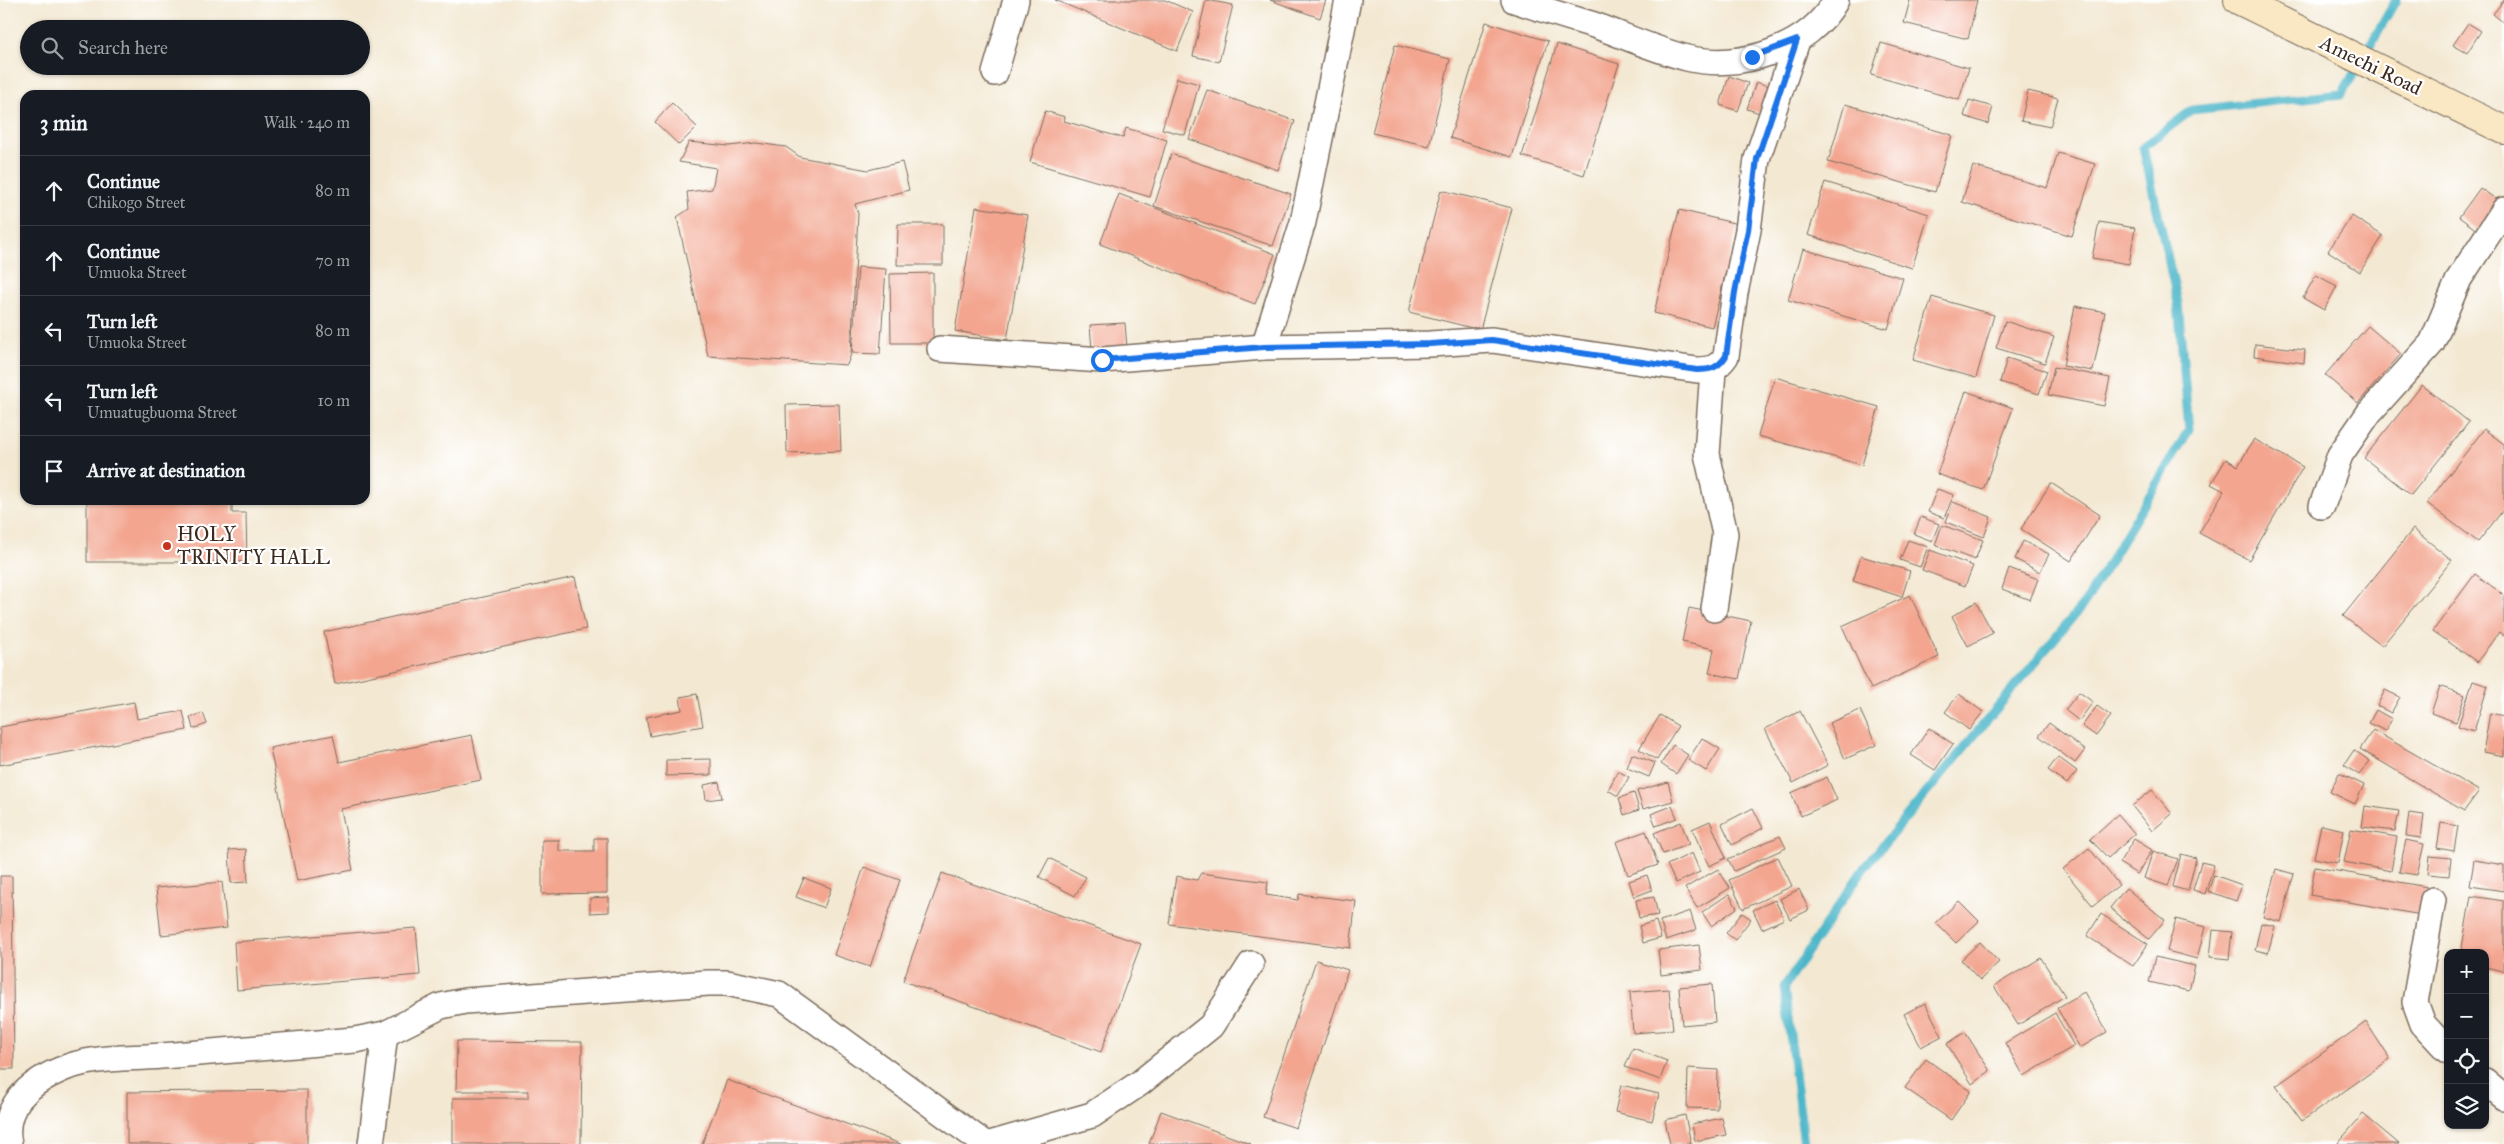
<!DOCTYPE html>
<html lang="en">
<head>
<meta charset="utf-8">
<style>
	:root { --surface:#171b24; --page:#20242c; --text:#f1f3f6; --muted:#9ea1a6; --line:#363941 }
	body { margin:0; font-family:"IM FELL Great Primer",serif; background:var(--page); color:var(--text) }
	.controls { position:absolute; right:15px; bottom:15px; display:grid; overflow:hidden; border-radius:10px; box-shadow:0 1px 4px #0004 }
	.controls button { width:45px; height:45px; display:grid; place-items:center; padding:0; border:0; border-bottom:1px solid var(--line); background:var(--surface); color:var(--text); font:25px sans-serif }
	.stop { position:absolute; width:15px; height:15px; margin:-11px; border:4px solid #1a73e8; border-radius:50%; background:#fff }
	.stop.end { background:#1a73e8; border-color:#fff; box-shadow:0 1px 5px #0008 }
	.list { margin:0; padding:0; list-style:none }
	h2 { display:flex; justify-content:space-between; align-items:center; height:65px; margin:0; padding:0 20px; font-size:21px }
	h2 small { font-size:16px; font-weight:400; color:var(--muted) }
	.list li { display:grid; grid-template-columns:32px 1fr auto; gap:15px; align-items:center; box-sizing:border-box; height:70px; padding:0 20px; border-top:1px solid var(--line) }
	.list b { display:block; font-size:19px; white-space:nowrap }
	.list p { margin:0; font-size:16px; white-space:nowrap; color:var(--muted) }
	.list em { font-size:16px; font-style:normal; color:var(--muted) }
	.icon { flex:none; width:28px; height:28px; fill:none; stroke:currentColor; stroke-width:2; stroke-linecap:round; stroke-linejoin:round }
	.map { position:relative; flex:none; width:2504px; height:1144px; overflow:hidden }
	.search { position:absolute; background:var(--surface); box-shadow:0 1px 4px #0004; left:20px; top:20px; width:350px; height:55px; display:flex; align-items:center; gap:12px; box-sizing:border-box; padding:0 18px; border-radius:28px; color:var(--muted); font-size:19px }
	.panel { position:absolute; background:var(--surface); box-shadow:0 1px 4px #0004; left:20px; top:90px; width:350px; height:415px; border-radius:15px }
	.map>svg:first-child { display:block }
	.lines { fill:none; stroke-linecap:round; stroke-linejoin:round }
	.stream { stroke:#4bb6c9; stroke-width:9 }
	.building { fill:#f3a58f }
	.minor-casing { stroke:#7b6c5d; stroke-width:28 }
	.secondary-casing { stroke:#7b6c5d; stroke-width:30 }
	.minor { stroke:#fff; stroke-width:25 }
	.secondary { stroke:#fae7c3; stroke-width:28 }
	.route { stroke:#1a73e8; stroke-width:6 }
	.poi-dot { fill:#c8321e; stroke:#fff; stroke-width:2 }
	.labels { text-anchor:middle; dominant-baseline:central; stroke-width:4.5; stroke-linejoin:round; paint-order:stroke }
	.street-label { font-size:20px; fill:#3b2a1e; stroke:#fff }
	.poi-label { font-size:20px; fill:#3b2a1e; stroke:#fff; text-anchor:start }
</style>
</head>
<body>
<div class="map">
<svg width="2504" height="1144" viewBox="0 0 2504 1144">
	<rect width="100%" height="100%" fill="#fff"/>
	<filter id="ink" filterUnits="userSpaceOnUse"><feTurbulence type="fractalNoise" baseFrequency=".02" numOctaves="2"/><feDisplacementMap in="SourceGraphic" scale="10" xChannelSelector="R" yChannelSelector="G"/><feConvolveMatrix kernelMatrix="1 2 1 2 8 2 1 2 1" color-interpolation-filters="sRGB"/></filter>
	<filter id="wash" filterUnits="userSpaceOnUse"><feTurbulence type="fractalNoise" baseFrequency=".0096" numOctaves="4" result="noise"/><feDisplacementMap in="SourceGraphic" scale="20" xChannelSelector="R" yChannelSelector="G"/><feGaussianBlur stdDeviation="1.12" result="paint"/><feColorMatrix in="noise" values="0 0 0 0 0 0 0 0 0 0 0 0 0 0 0 0 0 1.4 0 .05"/><feComposite in="paint" operator="in"/></filter>
	<g filter="url(#wash)">
		<rect width="100%" height="100%" fill="#f3e8d2"/>
		<g class="lines">
			<!-- stream -->
			<path class="stream" d="M1804,1144L1784,987L1864,868L2086,601L2189,430L2178,303L2143,147L2192,110L2342,94L2396,0"/>
		</g>
		<g id="blocks">
			<!-- building -->
			<g class="building">
				<path d="M1055,0H1165L1193,12L1177,51Z"/>
				<path d="M1206,0L1233,5L1219,62L1193,56Z"/>
				<path d="M1270,0H1326L1320,18Z"/>
				<path d="M1910,0H1977L1968,39L1904,23Z"/>
				<path d="M2504,0V23L2493,14Z"/>
				<path d="M1486,22L1548,41L1512,157L1450,138Z"/>
				<path d="M2468,23L2481,31L2467,53L2453,45Z"/>
				<path d="M1881,43L1969,68L1959,100L1871,75Z"/>
				<path d="M1557,44L1619,64L1584,175L1522,156Z"/>
				<path d="M1395,45L1450,59L1429,146L1372,133Z"/>
				<path d="M1729,76L1748,83L1738,111L1720,105Z"/>
				<path d="M1177,78L1199,84L1185,135L1162,129Z"/>
				<path d="M1756,82L1774,88L1766,115L1747,109Z"/>
				<path d="M1207,90L1295,121L1278,170L1189,139Z"/>
				<path d="M2028,91L2058,98L2050,127L2021,121Z"/>
				<path d="M1969,100L1993,107L1988,124L1964,116Z"/>
				<path d="M672,103L697,127L679,145L655,122Z"/>
				<path d="M1845,104L1952,135L1935,192L1828,162Z"/>
				<path d="M1045,111L1065,117L1064,121L1123,138L1126,128L1167,140L1150,197L1030,162Z"/>
				<path d="M689,142L729,146L756,143L786,147L800,157L868,170L902,162L909,190L855,204L858,214L851,354L847,365L708,356L677,217L689,209L687,192L712,189L716,168L679,162Z"/>
				<path d="M2058,153L2095,164L2072,236L1962,202L1973,166L2047,188Z"/>
				<path d="M1171,154L1291,194L1273,246L1154,206Z"/>
				<path d="M1825,182L1929,214L1912,268L1808,235Z"/>
				<path d="M2480,188L2500,202L2478,231L2459,217Z"/>
				<path d="M1441,190L1512,208L1480,330L1409,312Z"/>
				<path d="M1119,194L1275,254L1255,304L1100,244Z"/>
				<path d="M976,207L1028,215L1007,340L955,331Z"/>
				<path d="M1679,210L1738,224L1712,327L1654,313Z"/>
				<path d="M2352,216L2383,236L2360,272L2328,251Z"/>
				<path d="M2099,222L2135,228L2129,264L2092,258Z"/>
				<path d="M898,224H943V265H897Z"/>
				<path d="M1803,249L1903,278L1888,329L1788,300Z"/>
				<path d="M858,267L886,269L880,354L852,353Z"/>
				<path d="M933,273V343H891L890,274Z"/>
				<path d="M2316,275L2337,286L2324,310L2303,298Z"/>
				<path d="M1932,297L1994,315L1976,378L1913,360Z"/>
				<path d="M2075,306L2105,312L2093,371L2063,366Z"/>
				<path d="M2005,321L2054,337L2045,363L1996,348Z"/>
				<path d="M1125,323L1127,348L1092,350L1090,325Z"/>
				<path d="M2368,326L2401,354L2358,403L2325,375Z"/>
				<path d="M2255,344L2305,350L2304,363L2254,356Z"/>
				<path d="M2007,358L2047,371L2039,394L2000,382Z"/>
				<path d="M2054,367L2110,378L2104,406L2048,395Z"/>
				<path d="M1775,377L1879,407L1862,465L1758,436Z"/>
				<path d="M2422,385L2469,422L2411,495L2364,458Z"/>
				<path d="M1966,391L2013,408L1983,490L1937,474Z"/>
				<path d="M839,404L841,451L787,453L786,405Z"/>
				<path d="M2484,429L2504,444V509L2478,542L2427,503Z"/>
				<path d="M2254,439L2303,467L2249,560L2199,533L2224,491L2211,484L2226,459L2238,466Z"/>
				<path d="M2051,483L2100,515L2071,561L2021,529Z"/>
				<path d="M1937,489L1954,495L1944,518L1928,512Z"/>
				<path d="M87,500H232V513H246L247,562H87Z"/>
				<path d="M1953,502L1991,517L1984,537L1946,522Z"/>
				<path d="M1921,517L1939,524L1932,541L1914,534Z"/>
				<path d="M1942,525L1983,540L1975,560L1935,545Z"/>
				<path d="M2413,529L2452,560L2382,646L2343,616Z"/>
				<path d="M1908,540L1928,547L1920,567L1900,560Z"/>
				<path d="M2023,541L2049,554L2040,572L2015,559Z"/>
				<path d="M1930,550L1973,566L1965,586L1922,570Z"/>
				<path d="M1861,556L1910,571L1902,597L1853,581Z"/>
				<path d="M2009,568L2038,579L2030,600L2002,589Z"/>
				<path d="M2475,574L2504,595V636L2499,632L2477,662L2433,631Z"/>
				<path d="M575,577L586,629L335,684L324,632Z"/>
				<path d="M1910,595L1939,657L1871,689L1842,626Z"/>
				<path d="M1976,602L1993,633L1968,646L1952,616Z"/>
				<path d="M1689,608L1751,621L1739,679L1709,673L1714,649L1682,642Z"/>
				<path d="M2473,681L2488,686L2474,731L2458,726Z"/>
				<path d="M2440,686L2465,695L2456,722L2431,713Z"/>
				<path d="M2385,690L2400,697L2391,713L2377,706Z"/>
				<path d="M2079,692L2093,702L2079,721L2065,710Z"/>
				<path d="M697,694L703,726L650,736L646,717L682,710L680,697Z"/>
				<path d="M1959,694L1983,712L1969,730L1945,712Z"/>
				<path d="M134,702L137,719L183,711L187,730L0,765V727Z"/>
				<path d="M2097,706L2111,716L2096,736L2082,726Z"/>
				<path d="M1860,710L1876,745L1845,759L1829,723Z"/>
				<path d="M2376,710L2392,719L2385,731L2369,723Z"/>
				<path d="M1800,711L1828,765L1793,783L1765,729Z"/>
				<path d="M203,713L207,724L193,729L190,717Z"/>
				<path d="M2490,713L2504,716V756L2483,752Z"/>
				<path d="M1660,715L1678,726L1657,760L1639,749Z"/>
				<path d="M2049,723L2085,750L2075,763L2039,736Z"/>
				<path d="M1929,728L1953,744L1935,770L1911,755Z"/>
				<path d="M2373,730L2479,791L2464,811L2360,749Z"/>
				<path d="M333,735L339,762L472,735L481,780L341,809L353,870L297,881L270,748Z"/>
				<path d="M1702,738L1720,749L1706,771L1688,760Z"/>
				<path d="M1673,745L1688,755L1676,774L1661,764Z"/>
				<path d="M2354,750L2370,761L2359,775L2344,765Z"/>
				<path d="M1632,754L1655,763L1649,777L1627,768Z"/>
				<path d="M2058,757L2077,771L2067,784L2048,770Z"/>
				<path d="M711,759V775L666,776V760Z"/>
				<path d="M1618,771L1629,777L1618,796L1608,790Z"/>
				<path d="M2339,773L2364,785L2355,804L2330,792Z"/>
				<path d="M1827,777L1837,800L1801,816L1791,793Z"/>
				<path d="M719,782L722,798L706,800L704,785Z"/>
				<path d="M1668,782L1673,801L1643,809L1637,791Z"/>
				<path d="M2152,790L2172,814L2152,831L2132,806Z"/>
				<path d="M1634,793L1639,810L1624,815L1619,798Z"/>
				<path d="M1672,806L1677,818L1656,826L1651,814Z"/>
				<path d="M2365,806L2399,811L2395,831L2362,827Z"/>
				<path d="M1753,808L1763,828L1732,845L1722,824Z"/>
				<path d="M2409,813L2424,815L2421,838L2406,836Z"/>
				<path d="M2118,814L2135,834L2108,858L2090,839Z"/>
				<path d="M1710,821L1726,858L1709,866L1692,829Z"/>
				<path d="M1681,822L1689,844L1663,854L1654,833Z"/>
				<path d="M2441,823L2458,826L2454,851L2437,848Z"/>
				<path d="M2321,825L2344,830L2338,863L2314,858Z"/>
				<path d="M2351,829L2397,837L2391,871L2344,862Z"/>
				<path d="M1646,831L1658,865L1628,875L1616,842Z"/>
				<path d="M1780,836L1786,848L1734,871L1728,859Z"/>
				<path d="M594,838H607V893L542,894V840H559V851H594Z"/>
				<path d="M2134,839L2152,850L2137,874L2119,863Z"/>
				<path d="M2406,840L2424,844L2417,875L2399,872Z"/>
				<path d="M2089,848L2119,885L2093,906L2063,869Z"/>
				<path d="M246,849L248,882L231,883L229,850Z"/>
				<path d="M2153,851L2178,859L2168,886L2144,878Z"/>
				<path d="M1692,853L1700,872L1676,883L1667,865Z"/>
				<path d="M2181,854L2196,858L2188,891L2173,887Z"/>
				<path d="M2430,856L2451,858L2449,876L2428,874Z"/>
				<path d="M1778,857L1792,886L1743,909L1729,880Z"/>
				<path d="M1049,858L1086,877L1075,896L1039,877Z"/>
				<path d="M2474,860L2504,865V891L2470,886Z"/>
				<path d="M2201,862L2214,865L2205,894L2193,890Z"/>
				<path d="M864,867L900,880L870,967L834,955Z"/>
				<path d="M2315,867L2427,887L2421,915L2310,895Z"/>
				<path d="M1718,869L1730,888L1697,908L1685,888Z"/>
				<path d="M2276,869L2294,874L2281,922L2263,917Z"/>
				<path d="M942,873L1141,944L1101,1052L903,981Z"/>
				<path d="M1201,873L1268,882L1266,895L1298,900L1299,894L1356,901L1350,948L1169,924L1176,876L1197,880Z"/>
				<path d="M1647,875L1652,890L1634,897L1629,881Z"/>
				<path d="M2214,875L2242,885L2236,901L2208,891Z"/>
				<path d="M0,876H12L14,1069H0Z"/>
				<path d="M804,878L831,888L824,908L796,897Z"/>
				<path d="M222,882L227,928L161,935L156,888Z"/>
				<path d="M2126,888L2165,920L2149,939L2110,908Z"/>
				<path d="M1799,889L1809,910L1790,919L1780,899Z"/>
				<path d="M1729,894L1737,908L1711,926L1702,912Z"/>
				<path d="M2471,896L2504,901V971L2485,967V953H2461Z"/>
				<path d="M609,897V912L590,913V898Z"/>
				<path d="M1654,897L1658,915L1639,918L1636,900Z"/>
				<path d="M1775,900L1784,919L1762,929L1753,910Z"/>
				<path d="M1959,901L1979,921L1956,943L1936,923Z"/>
				<path d="M1690,911L1696,930L1666,940L1660,921Z"/>
				<path d="M1742,913L1751,919L1735,940L1726,933Z"/>
				<path d="M2101,914L2148,944L2133,966L2087,936Z"/>
				<path d="M2176,919L2205,927L2197,959L2167,951Z"/>
				<path d="M1656,921L1661,938L1643,943L1639,926Z"/>
				<path d="M2261,923L2275,926L2268,953L2255,950Z"/>
				<path d="M416,928L420,975L237,990L234,942Z"/>
				<path d="M2213,930L2232,932L2229,959L2210,957Z"/>
				<path d="M1980,942L1999,962L1980,980L1961,960Z"/>
				<path d="M1699,945L1702,970L1661,975L1658,950Z"/>
				<path d="M2155,957L2195,966L2189,991L2149,982Z"/>
				<path d="M2041,958L2065,996L2018,1025L1994,986Z"/>
				<path d="M1316,960L1348,970L1296,1128L1263,1117Z"/>
				<path d="M1712,984L1715,1022L1682,1025L1679,987Z"/>
				<path d="M1669,989L1673,1030L1633,1033L1630,992Z"/>
				<path d="M2084,992L2107,1032L2080,1048L2057,1008Z"/>
				<path d="M1925,1003L1942,1036L1921,1047L1904,1014Z"/>
				<path d="M2055,1013L2074,1046L2024,1076L2005,1043Z"/>
				<path d="M2366,1022L2390,1059L2302,1121L2276,1086Z"/>
				<path d="M1965,1032L1990,1071L1972,1084L1947,1044Z"/>
				<path d="M457,1041L582,1042L581,1144H453V1098H528V1091H456Z"/>
				<path d="M1633,1048L1667,1061L1660,1080L1625,1067Z"/>
				<path d="M1926,1059L1971,1091L1951,1120L1905,1088Z"/>
				<path d="M1688,1068L1718,1070L1717,1109L1687,1108Z"/>
				<path d="M727,1080L901,1144H702Z"/>
				<path d="M1621,1085L1659,1094L1652,1121L1615,1112Z"/>
				<path d="M307,1090V1144H127V1092Z"/>
				<path d="M1161,1111L1251,1144H1149Z"/>
				<path d="M2363,1114L2399,1144H2337Z"/>
				<path d="M1685,1115L1691,1144H1670L1665,1120Z"/>
				<path d="M1722,1118L1726,1135L1695,1141L1692,1124Z"/>
			</g>
		</g>
	</g>
	<g filter="url(#ink)">
		<use href="#blocks" fill-opacity="0" stroke="#7b6c5d" stroke-width="1"/>
		<g class="lines">
			<defs>
				<g id="minor">
					<path d="M1514,0C1541,9 1567,17 1594,25C1625,36 1655,50 1687,58C1739,71 1809,49 1836,0"/>
					<path d="M995,73L1016,0"/>
					<path d="M1264,347L1303,222L1348,0"/>
					<path d="M940,349L1102,360L1264,347L1430,344L1492,340L1697,370C1711,370 1718,368 1726,356L1735,293L1748,230L1757,159L1797,41"/>
					<path d="M1713,370L1707,454L1725,534L1714,609"/>
					<path d="M2322,506L2340,455L2369,413L2432,343L2459,279L2504,210"/>
					<path d="M2433,900L2415,1002L2423,1024L2448,1051"/>
					<path d="M2485,1081L2504,1097"/>
					<path d="M9,1144C1,1107 29,1083 60,1070C90,1056 128,1059 161,1056C226,1051 291,1045 355,1040L385,1034L441,1006L465,1001L708,983H727L779,994L985,1144"/>
					<path d="M371,1144L385,1034"/>
					<path d="M990,1144L1092,1115L1140,1083L1211,1026L1251,964"/>
				</g>
				<path id="secondary" d="M2238,0L2504,130"/>
			</defs>
			<!-- minor casing -->
			<use href="#minor" class="minor-casing"/>
			<!-- secondary casing -->
			<use href="#secondary" class="secondary-casing"/>
			<!-- minor -->
			<use href="#minor" class="minor"/>
			<!-- secondary -->
			<use href="#secondary" class="secondary"/>
		</g>
	</g>
	<g class="lines" filter="url(#ink)">
		<!-- route -->
		<path class="route" d="M1102,360L1264,347L1430,344L1492,340L1697,370C1711,370 1718,368 1726,356L1735,292L1748,230L1757,159L1797,40L1752,57"/>
	</g>
	<!-- markers -->
	<circle class="poi-dot" cx="167" cy="546" r="5"/>
	<g class="labels">
		<!-- street labels -->
		<g class="street-label">
			<text transform="translate(2371 65) rotate(26)">Amechi Road</text>
		</g>
		<!-- poi labels -->
		<g class="poi-label">
			<text x="177" y="534">HOLY<tspan x="177" dy="23">TRINITY HALL</tspan></text>
		</g>
	</g>
</svg>
<div class="controls">
<button>+</button>
<button>−</button>
<button><svg class="icon" aria-label="locate" viewBox="0 0 24 24"><circle cx="12" cy="12" r="6"/><path d="M12 2v4M12 18v4M2 12h4M18 12h4"/></svg></button>
<button><svg class="icon" aria-label="layers" viewBox="0 0 24 24"><path d="M12 4l9 5-9 5-9-5zM3 14l9 5 9-5"/></svg></button>
</div>
<div class="stop" style="left:1102px;top:360px"></div>
<div class="stop end" style="left:1752px;top:57px"></div>
<div class="search"><svg class="icon" aria-label="search" viewBox="0 0 24 24"><circle cx="10" cy="10" r="6"/><path d="M15 15l6 6"/></svg>Search here</div>
<section class="panel">
<h2>3 min<small>Walk · 240 m</small></h2>
<ul class="list">
<li><svg class="icon" aria-label="ahead" viewBox="0 0 24 24"><path d="M12 20V5M6 11l6-6 6 6"/></svg><div><b>Continue</b><p>Chikogo Street</p></div><em>80 m</em></li>
<li><svg class="icon" aria-label="ahead" viewBox="0 0 24 24"><path d="M12 20V5M6 11l6-6 6 6"/></svg><div><b>Continue</b><p>Umuoka Street</p></div><em>70 m</em></li>
<li><svg class="icon" aria-label="left" viewBox="0 0 24 24"><path d="M17 20v-9H6M10 6l-5 5 5 5"/></svg><div><b>Turn left</b><p>Umuoka Street</p></div><em>80 m</em></li>
<li><svg class="icon" aria-label="left" viewBox="0 0 24 24"><path d="M17 20v-9H6M10 6l-5 5 5 5"/></svg><div><b>Turn left</b><p>Umuatugbuoma Street</p></div><em>10 m</em></li>
<li><svg class="icon" aria-label="arrive" viewBox="0 0 24 24"><path d="M6 21V4h12l-3 4 3 4H6"/></svg><div><b>Arrive at destination</b></div></li>
</ul>
</section>
</div>
</body>
</html>
